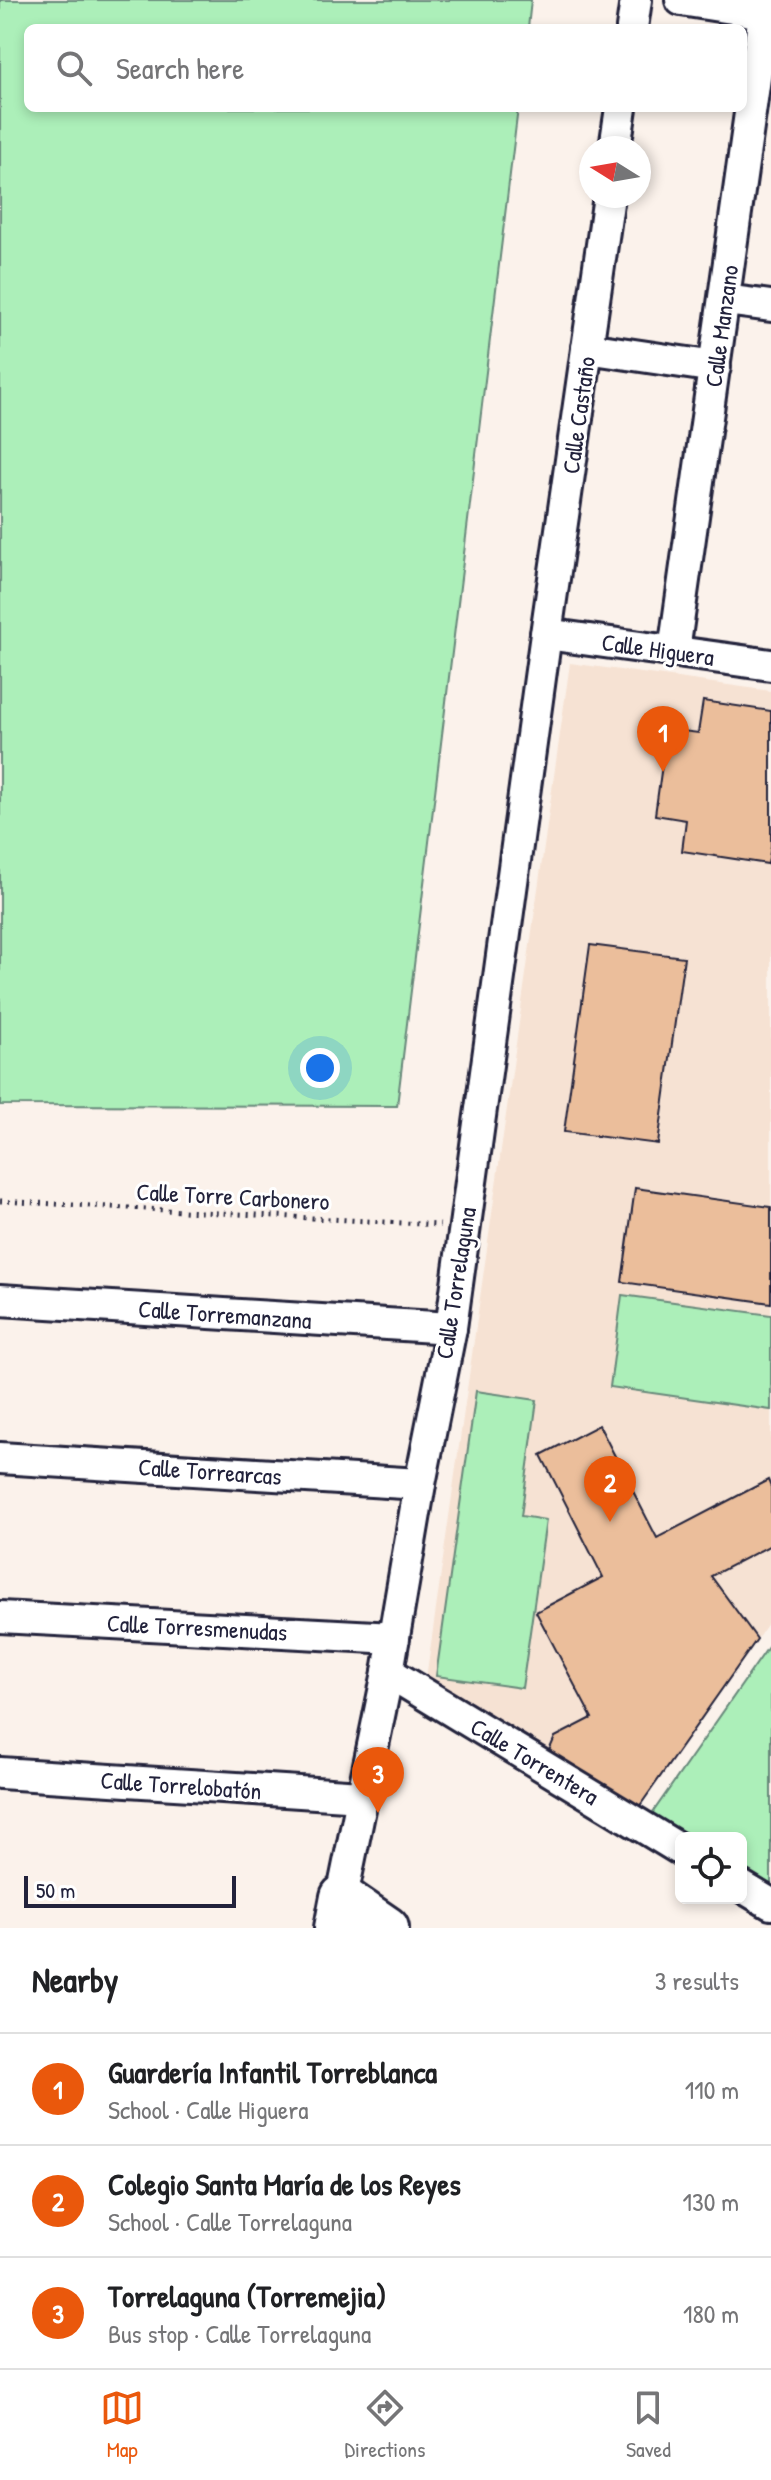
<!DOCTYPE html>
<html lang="en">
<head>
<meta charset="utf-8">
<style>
	:root { --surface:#fff; --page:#f6f6f6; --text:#202124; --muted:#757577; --line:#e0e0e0; --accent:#ea580c }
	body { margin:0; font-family:"Patrick Hand",sans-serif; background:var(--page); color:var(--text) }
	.controls { position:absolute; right:24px; bottom:24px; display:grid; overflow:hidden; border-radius:12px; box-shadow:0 4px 12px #0003 }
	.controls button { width:72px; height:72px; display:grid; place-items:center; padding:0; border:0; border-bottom:2px solid var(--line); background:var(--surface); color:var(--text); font:40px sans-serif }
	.compass { position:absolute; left:579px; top:136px; width:72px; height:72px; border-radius:50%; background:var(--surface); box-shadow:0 4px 12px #0003; rotate:281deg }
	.scale { position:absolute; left:24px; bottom:20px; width:212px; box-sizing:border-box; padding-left:8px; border:4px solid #22223b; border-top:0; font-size:22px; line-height:28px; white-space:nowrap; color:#22223b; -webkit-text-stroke:6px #fff; paint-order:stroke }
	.you { position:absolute; left:320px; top:1068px; width:28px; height:28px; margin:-20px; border:6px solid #fff; border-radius:50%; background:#1a73e8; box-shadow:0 0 0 12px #1a73e833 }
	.badge { display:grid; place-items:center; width:52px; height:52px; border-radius:50%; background:var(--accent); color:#fff; font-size:26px; font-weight:700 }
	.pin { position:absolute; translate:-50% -66px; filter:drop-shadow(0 2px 4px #0008) }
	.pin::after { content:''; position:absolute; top:42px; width:28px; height:24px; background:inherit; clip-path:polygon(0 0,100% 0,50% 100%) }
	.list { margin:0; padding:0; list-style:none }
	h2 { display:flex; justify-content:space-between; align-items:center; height:104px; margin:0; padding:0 32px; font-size:34px }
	h2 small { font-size:26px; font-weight:400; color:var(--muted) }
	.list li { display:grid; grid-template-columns:52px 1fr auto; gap:24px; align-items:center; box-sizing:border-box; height:112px; padding:0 32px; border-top:2px solid var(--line) }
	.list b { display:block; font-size:30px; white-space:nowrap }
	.list p { margin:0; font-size:26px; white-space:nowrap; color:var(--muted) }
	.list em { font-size:26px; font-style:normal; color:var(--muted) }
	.icon { flex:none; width:44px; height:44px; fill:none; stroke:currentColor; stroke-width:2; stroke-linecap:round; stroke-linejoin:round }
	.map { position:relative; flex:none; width:771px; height:1928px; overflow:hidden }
	.search { position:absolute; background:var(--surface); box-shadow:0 4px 12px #0003; left:24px; right:24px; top:24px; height:88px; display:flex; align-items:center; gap:20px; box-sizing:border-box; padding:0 28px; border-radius:12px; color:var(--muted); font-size:30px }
	.sheet { height:440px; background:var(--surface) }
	nav { display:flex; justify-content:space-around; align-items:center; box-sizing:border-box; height:112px; border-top:2px solid var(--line); background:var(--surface); font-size:22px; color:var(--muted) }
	nav a { display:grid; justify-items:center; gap:4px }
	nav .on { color:var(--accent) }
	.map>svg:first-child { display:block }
	.built { fill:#f6e2d3 }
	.green { fill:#acefb9; stroke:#67887a; stroke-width:2 }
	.building { fill:#ebbe9b; stroke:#22223b; stroke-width:2 }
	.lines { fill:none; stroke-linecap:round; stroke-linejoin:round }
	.street-casing { stroke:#22223b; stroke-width:36 }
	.secondary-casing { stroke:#22223b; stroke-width:48 }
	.path { stroke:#22223b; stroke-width:5; stroke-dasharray:2 6; stroke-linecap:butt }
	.street { stroke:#fff; stroke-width:30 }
	.secondary { stroke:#fff; stroke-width:42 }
	.labels { text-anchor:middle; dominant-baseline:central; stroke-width:6; stroke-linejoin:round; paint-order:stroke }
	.street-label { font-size:24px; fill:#22223b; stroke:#fff }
</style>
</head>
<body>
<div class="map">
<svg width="771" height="1928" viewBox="0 0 771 1928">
	<rect width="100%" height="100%" fill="#fbf2eb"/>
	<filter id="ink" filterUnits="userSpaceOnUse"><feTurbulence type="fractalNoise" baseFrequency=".0125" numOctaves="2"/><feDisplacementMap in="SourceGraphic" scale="16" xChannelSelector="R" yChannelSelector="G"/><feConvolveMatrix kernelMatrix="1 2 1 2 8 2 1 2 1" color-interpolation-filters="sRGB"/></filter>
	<g filter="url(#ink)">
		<!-- built -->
		<path class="built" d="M570,663L771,691V1619L639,1807L426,1679Z"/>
		<!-- green -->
		<g class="green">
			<path d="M0,0H531L528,28H28V108H518L397,1106L0,1105Z"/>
			<path d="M622,1295L771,1315V1410L610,1387Z"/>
			<path d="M476,1391L537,1400L521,1516L546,1520L522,1688L436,1676Z"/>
			<path d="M771,1643V1888L741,1870V1838H689L651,1815Z"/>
		</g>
		<!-- building -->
		<g class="building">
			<path d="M703,701L771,711V846L768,864L682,851L686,820L655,815L667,729L698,733Z"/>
			<path d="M590,945L684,957L658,1144L564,1132Z"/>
			<path d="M635,1188L771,1207V1303L622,1282Z"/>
			<path d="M599,1425L657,1538L768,1480L771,1487V1545L711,1576L757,1639L639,1807L548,1753L555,1737L592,1718L536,1612L603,1577L541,1455Z"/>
		</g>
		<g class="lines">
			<defs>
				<g id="street">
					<path d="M681,0L764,13"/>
					<path d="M632,28L636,0"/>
					<path d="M615,148L621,108"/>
					<path d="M725,300L771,306"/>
					<path d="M587,348L715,367"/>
					<path d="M546,634L771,665"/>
					<path d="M674,651L766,0"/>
					<path d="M0,1300L451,1328"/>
					<path d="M0,1458L420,1484"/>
					<path d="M0,1617L394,1638"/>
					<path d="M388,1672L681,1850"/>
					<path d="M0,1773L362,1796"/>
					<path d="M741,1886L771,1904"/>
					<path d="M342,1897L388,1672L420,1484L451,1328L546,634L609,196"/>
				</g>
				<path id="secondary" d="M336,1928L342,1897L387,1928"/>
			</defs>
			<!-- street casing -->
			<use href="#street" class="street-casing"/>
			<!-- secondary casing -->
			<use href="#secondary" class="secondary-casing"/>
			<!-- path -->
			<path class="path" d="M0,1201L440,1225"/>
			<!-- street -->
			<use href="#street" class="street"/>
			<!-- secondary -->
			<use href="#secondary" class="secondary"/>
		</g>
	</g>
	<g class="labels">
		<!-- street labels -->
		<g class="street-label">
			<text transform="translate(721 326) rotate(-82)">Calle Manzano</text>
			<text transform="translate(578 415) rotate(-82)">Calle Castaño</text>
			<text transform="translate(658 649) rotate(8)">Calle Higuera</text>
			<text transform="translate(233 1196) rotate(3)">Calle Torre Carbonero</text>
			<text transform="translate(455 1283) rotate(-81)">Calle Torrelaguna</text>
			<text transform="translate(225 1314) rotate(4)">Calle Torremanzana</text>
			<text transform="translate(210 1471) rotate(4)">Calle Torrearcas</text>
			<text transform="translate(197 1627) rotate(3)">Calle Torresmenudas</text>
			<text transform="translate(535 1761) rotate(31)">Calle Torrentera</text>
			<text transform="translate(181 1785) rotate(4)">Calle Torrelobatón</text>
		</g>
	</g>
</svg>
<div class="controls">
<button><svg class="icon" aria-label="locate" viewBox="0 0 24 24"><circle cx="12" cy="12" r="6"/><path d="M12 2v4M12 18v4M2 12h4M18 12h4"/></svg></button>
</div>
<svg class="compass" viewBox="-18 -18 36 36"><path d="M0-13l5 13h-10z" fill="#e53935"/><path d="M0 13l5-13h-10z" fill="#757577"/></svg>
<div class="scale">50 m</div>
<div class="you"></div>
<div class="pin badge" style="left:663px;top:772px">1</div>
<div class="pin badge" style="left:610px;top:1522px">2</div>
<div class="pin badge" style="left:378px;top:1813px">3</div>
<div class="search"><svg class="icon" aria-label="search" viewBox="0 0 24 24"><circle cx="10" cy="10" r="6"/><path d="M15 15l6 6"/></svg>Search here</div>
</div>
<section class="sheet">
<h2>Nearby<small>3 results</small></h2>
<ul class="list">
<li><span class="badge">1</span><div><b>Guardería Infantil Torreblanca</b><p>School · Calle Higuera</p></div><em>110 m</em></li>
<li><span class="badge">2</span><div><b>Colegio Santa María de los Reyes</b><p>School · Calle Torrelaguna</p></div><em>130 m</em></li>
<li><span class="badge">3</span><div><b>Torrelaguna (Torremejia)</b><p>Bus stop · Calle Torrelaguna</p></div><em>180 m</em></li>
</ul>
</section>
<nav>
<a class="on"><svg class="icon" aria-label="map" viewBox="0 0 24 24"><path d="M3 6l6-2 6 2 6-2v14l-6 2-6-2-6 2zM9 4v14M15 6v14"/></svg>Map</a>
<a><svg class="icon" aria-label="directions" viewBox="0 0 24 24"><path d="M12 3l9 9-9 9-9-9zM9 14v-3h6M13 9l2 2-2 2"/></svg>Directions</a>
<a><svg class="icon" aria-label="saved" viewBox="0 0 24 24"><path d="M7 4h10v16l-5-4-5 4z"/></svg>Saved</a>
</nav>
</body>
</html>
